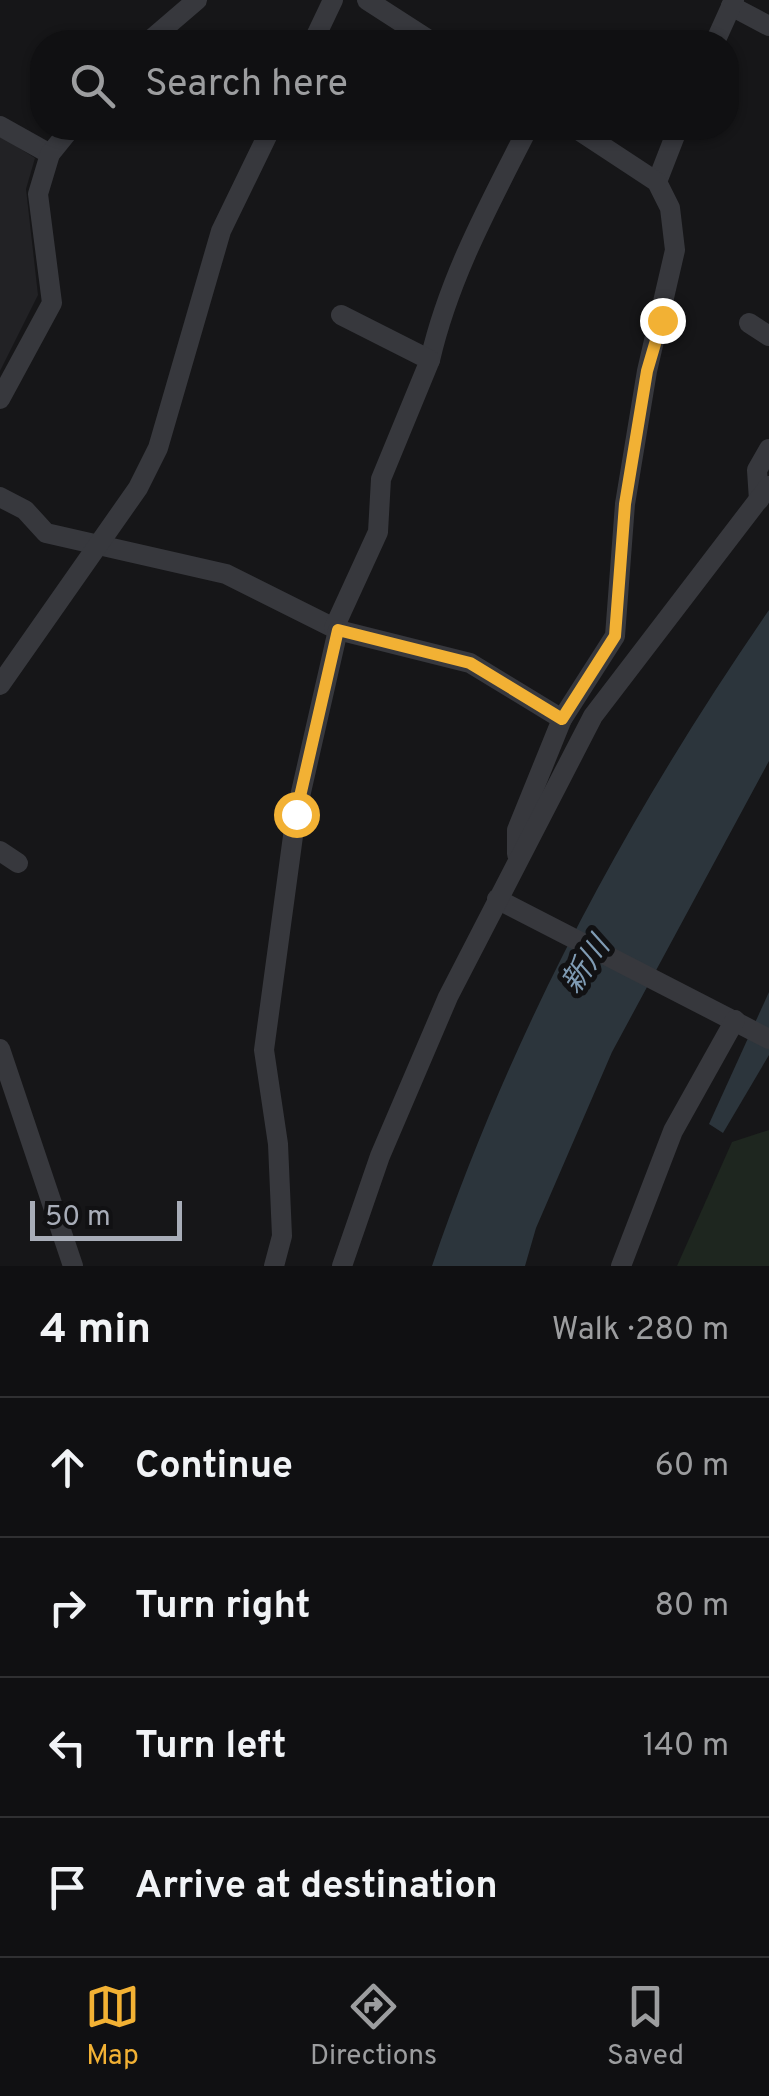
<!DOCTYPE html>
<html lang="en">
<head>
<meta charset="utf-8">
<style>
	:root { --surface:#101012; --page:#19191b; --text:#f1f3f6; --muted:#9c9d9f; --line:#303032; --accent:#f2b134 }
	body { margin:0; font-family:Overpass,"Noto Sans JP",sans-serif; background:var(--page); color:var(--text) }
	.scale { position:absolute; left:30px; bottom:25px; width:152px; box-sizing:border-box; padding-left:10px; border:5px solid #a8adb8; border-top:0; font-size:28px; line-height:35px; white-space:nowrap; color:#a8adb8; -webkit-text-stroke:8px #111113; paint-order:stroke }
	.stop { position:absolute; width:30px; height:30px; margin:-22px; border:8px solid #f2b134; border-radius:50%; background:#fff }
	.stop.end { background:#f2b134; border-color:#fff; box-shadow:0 2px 10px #0008 }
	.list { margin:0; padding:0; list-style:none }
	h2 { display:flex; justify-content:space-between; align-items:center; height:130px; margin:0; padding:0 40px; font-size:42px }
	h2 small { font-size:32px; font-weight:400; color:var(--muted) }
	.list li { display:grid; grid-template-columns:65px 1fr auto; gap:30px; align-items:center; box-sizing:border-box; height:140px; padding:0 40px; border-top:2px solid var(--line) }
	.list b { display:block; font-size:38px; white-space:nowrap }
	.list em { font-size:32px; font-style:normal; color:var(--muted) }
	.icon { flex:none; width:55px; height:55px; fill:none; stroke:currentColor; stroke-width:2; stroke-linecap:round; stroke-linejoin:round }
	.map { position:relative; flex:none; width:769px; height:1266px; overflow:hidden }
	.search { position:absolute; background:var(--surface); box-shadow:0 2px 8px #0004; left:30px; right:30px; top:30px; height:110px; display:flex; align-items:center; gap:25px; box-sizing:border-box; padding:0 35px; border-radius:40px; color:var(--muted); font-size:38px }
	.sheet { height:690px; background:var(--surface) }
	nav { display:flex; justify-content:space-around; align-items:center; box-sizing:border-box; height:140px; border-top:2px solid var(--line); background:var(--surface); font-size:28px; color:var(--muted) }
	nav a { display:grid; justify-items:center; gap:5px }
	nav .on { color:var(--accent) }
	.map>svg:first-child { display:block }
	.built { fill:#222225 }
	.green { fill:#1e261f }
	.water { fill:#2c353c }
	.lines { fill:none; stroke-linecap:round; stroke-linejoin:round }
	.street { stroke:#37383d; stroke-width:20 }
	.route { stroke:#f2b134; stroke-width:12 }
	.labels { text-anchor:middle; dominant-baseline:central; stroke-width:10; stroke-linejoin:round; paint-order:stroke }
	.water-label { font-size:30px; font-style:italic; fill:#7f9bb3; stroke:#111113 }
</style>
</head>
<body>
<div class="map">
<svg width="769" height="1266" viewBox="0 0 769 1266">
	<rect width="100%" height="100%" fill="#161618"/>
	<!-- built -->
	<path class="built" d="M0,136L35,158L26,189L38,295L0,371Z"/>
	<!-- green -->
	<path class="green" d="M769,1130V1266H677L732,1142Z"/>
	<!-- water -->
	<g class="water">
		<path d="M769,610V761L612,1052L536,1228L525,1266H432C513,1029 627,816 769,610Z"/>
		<path d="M769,992V1055L723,1133L709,1124Z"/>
	</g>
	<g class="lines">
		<!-- street -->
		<g class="street">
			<path d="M367,0L432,42"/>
			<path d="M731,6L769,26"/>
			<path d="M148,42L197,0"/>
			<path d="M313,42L333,0"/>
			<path d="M715,42L734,0"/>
			<path d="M0,126L50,154"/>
			<path d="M657,182L678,128"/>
			<path d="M749,323L769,336"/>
			<path d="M430,360C449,277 490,203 528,128"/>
			<path d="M0,399L52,303L38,194L50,154L71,128"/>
			<path d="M0,497L25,510L46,533L226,574L338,630L470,663L562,719L517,830V854"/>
			<path d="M759,500L757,470L769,449"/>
			<path d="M334,628L378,532L381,479L430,360L341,315"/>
			<path d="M0,685L138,488L158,448L221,231L271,128"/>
			<path d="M562,719L615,636L625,504L647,371L675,250L670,208L657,182L575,128"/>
			<path d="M0,851L18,863"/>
			<path d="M497,899L769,1039"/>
			<path d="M0,1049L73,1266"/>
			<path d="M274,1266L282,1236L278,1144L264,1050L296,814L338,630"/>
			<path d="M342,1266L380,1156L448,997L593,716L769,486"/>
			<path d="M621,1266L673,1131L735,1020"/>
		</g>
	</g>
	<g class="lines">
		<!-- route -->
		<path class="route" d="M296,814L338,630L470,663L562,719L615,636L625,504L647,371L662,320"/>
	</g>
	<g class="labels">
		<!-- water labels -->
		<g class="water-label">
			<text transform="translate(587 966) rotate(-56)">新川</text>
		</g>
	</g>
</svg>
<div class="scale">50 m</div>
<div class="stop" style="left:296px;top:814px"></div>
<div class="stop end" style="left:662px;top:320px"></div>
<div class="search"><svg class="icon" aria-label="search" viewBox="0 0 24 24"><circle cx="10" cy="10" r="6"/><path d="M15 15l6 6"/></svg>Search here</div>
</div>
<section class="sheet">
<h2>4 min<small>Walk · 280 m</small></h2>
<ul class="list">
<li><svg class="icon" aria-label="ahead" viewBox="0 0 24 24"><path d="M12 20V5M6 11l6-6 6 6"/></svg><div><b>Continue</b></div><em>60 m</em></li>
<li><svg class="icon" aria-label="right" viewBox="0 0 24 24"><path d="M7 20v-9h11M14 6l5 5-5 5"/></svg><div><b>Turn right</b></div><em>80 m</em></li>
<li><svg class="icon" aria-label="left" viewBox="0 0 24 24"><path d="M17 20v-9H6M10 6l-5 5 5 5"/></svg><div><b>Turn left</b></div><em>140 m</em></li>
<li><svg class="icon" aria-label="arrive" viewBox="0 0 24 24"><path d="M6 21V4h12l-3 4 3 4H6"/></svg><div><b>Arrive at destination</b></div></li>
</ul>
</section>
<nav>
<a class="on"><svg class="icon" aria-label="map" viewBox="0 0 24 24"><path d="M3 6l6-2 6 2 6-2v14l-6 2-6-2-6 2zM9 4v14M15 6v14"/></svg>Map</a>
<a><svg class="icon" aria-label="directions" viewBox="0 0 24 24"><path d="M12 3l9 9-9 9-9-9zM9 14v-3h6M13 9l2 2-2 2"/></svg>Directions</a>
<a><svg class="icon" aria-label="saved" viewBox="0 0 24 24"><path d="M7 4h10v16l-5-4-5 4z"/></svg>Saved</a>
</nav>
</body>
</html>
